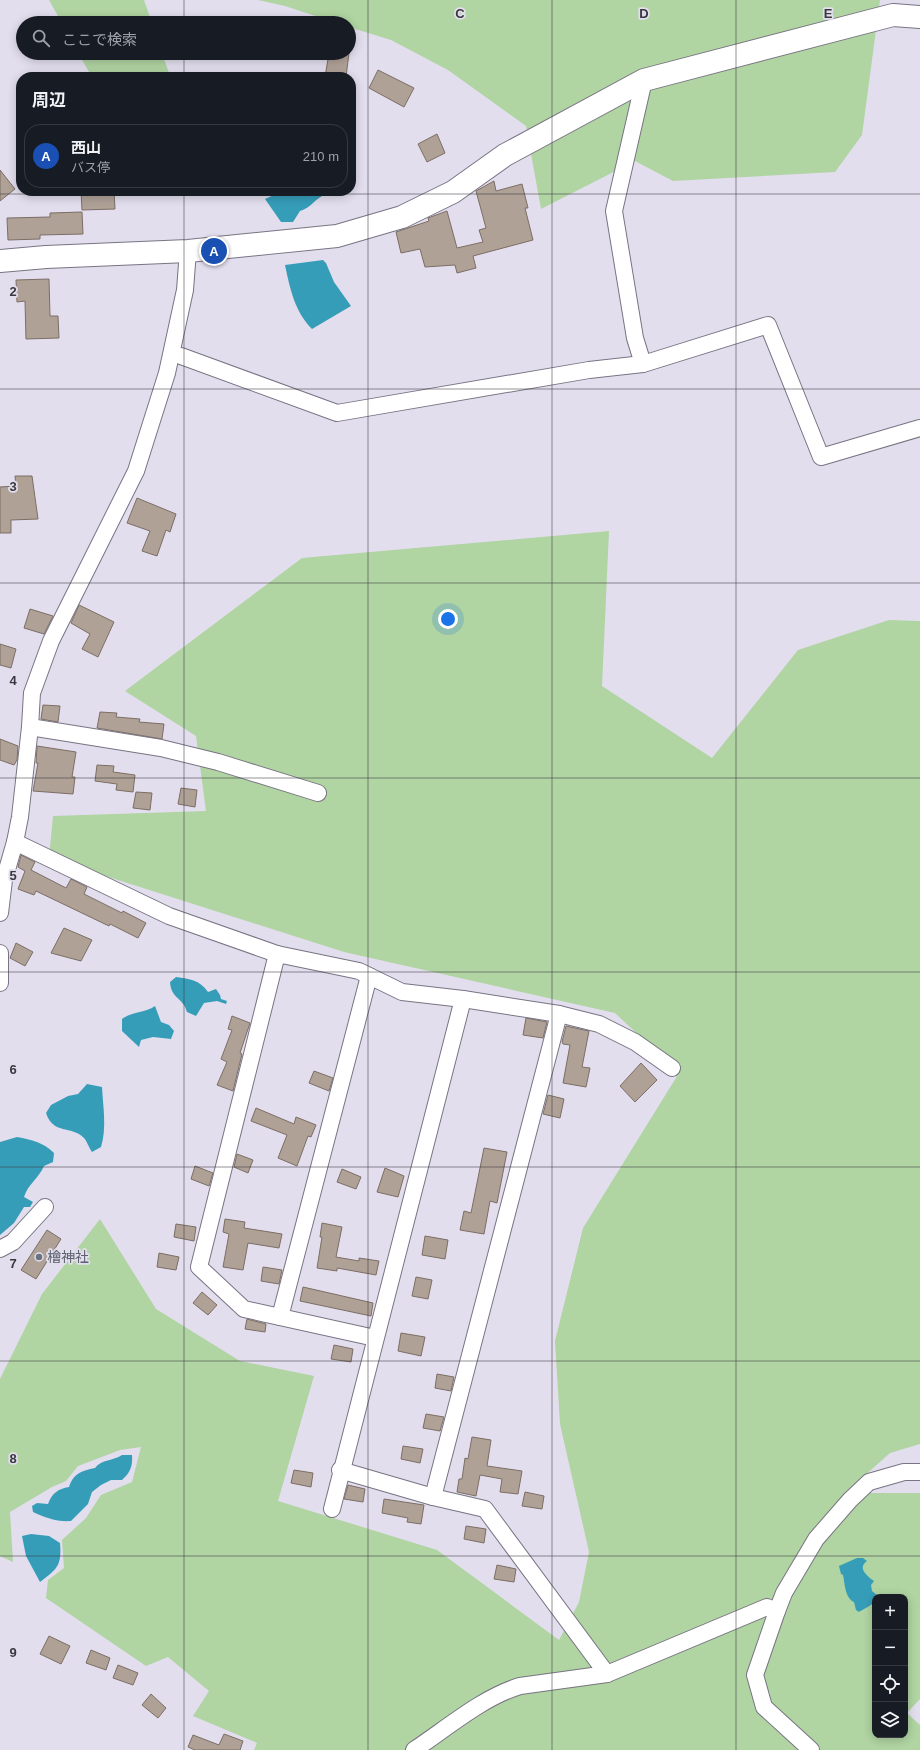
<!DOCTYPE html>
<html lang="ja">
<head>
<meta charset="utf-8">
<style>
	:root { --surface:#171b24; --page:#20242c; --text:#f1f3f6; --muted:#9ea1a6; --line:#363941; --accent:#ea580c }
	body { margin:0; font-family:Helvetica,"Noto Sans JP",sans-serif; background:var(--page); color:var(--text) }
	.controls { position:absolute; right:12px; bottom:12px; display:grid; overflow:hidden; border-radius:8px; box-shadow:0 2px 10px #0003 }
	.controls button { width:36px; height:36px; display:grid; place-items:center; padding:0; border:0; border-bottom:1px solid var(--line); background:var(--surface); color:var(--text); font:20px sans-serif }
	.you { position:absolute; left:448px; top:619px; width:14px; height:14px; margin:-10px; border:3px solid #fff; border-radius:50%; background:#1a73e8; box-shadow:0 0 0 6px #1a73e833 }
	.badge { display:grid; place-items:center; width:26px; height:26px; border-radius:50%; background:var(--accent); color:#fff; font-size:13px; font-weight:700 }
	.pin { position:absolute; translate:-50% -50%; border:2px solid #fff; box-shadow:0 1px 4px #0006 }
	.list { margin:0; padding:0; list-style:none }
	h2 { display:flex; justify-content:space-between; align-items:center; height:52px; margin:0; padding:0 16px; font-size:17px }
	h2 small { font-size:13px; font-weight:400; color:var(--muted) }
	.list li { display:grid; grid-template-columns:26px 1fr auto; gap:12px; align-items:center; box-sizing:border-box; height:64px; margin:0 8px 8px; padding:0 8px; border:1px solid var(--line); border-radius:16px }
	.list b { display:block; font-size:15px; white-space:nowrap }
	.list p { margin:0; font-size:13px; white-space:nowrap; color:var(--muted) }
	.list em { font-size:13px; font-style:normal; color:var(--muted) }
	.icon { flex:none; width:22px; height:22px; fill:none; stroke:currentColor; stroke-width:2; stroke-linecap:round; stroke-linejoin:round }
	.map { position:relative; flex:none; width:920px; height:1750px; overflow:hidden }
	.search { position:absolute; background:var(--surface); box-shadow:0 2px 10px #0003; left:16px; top:16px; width:340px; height:44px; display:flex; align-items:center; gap:10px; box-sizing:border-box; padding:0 14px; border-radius:22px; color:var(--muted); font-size:15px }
	.panel { position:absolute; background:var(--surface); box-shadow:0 2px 10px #0003; left:16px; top:72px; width:340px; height:124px; border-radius:16px }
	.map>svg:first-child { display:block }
	.green { fill:#b0d4a2; fill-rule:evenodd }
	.water { fill:#369db9 }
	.building { fill:#b0a197; stroke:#7c6e65 }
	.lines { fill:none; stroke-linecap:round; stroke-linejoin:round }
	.street-casing { stroke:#787483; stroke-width:18 }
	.secondary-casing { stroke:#787483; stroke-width:24 }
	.street { stroke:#fff; stroke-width:16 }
	.secondary { stroke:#fff; stroke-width:22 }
	.grid { fill:none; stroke:#3a383f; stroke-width:1; stroke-opacity:0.55 }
	.worship-dot { fill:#6b7280; stroke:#e2deee; stroke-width:1.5 }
	.labels { text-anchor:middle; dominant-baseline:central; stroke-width:3.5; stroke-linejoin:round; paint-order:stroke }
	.worship-label { font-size:14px; fill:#5b616d; stroke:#e2deee; text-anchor:start }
	.grid-label { font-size:13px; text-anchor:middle; font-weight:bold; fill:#3a383f; stroke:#e2deee; stroke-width:3.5; stroke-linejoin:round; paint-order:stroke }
</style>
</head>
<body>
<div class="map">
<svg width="920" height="1750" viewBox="0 0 920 1750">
	<rect width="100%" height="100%" fill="#e2deee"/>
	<!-- green -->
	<g class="green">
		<path d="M49,0H144L152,23H62Z"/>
		<path d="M258,0H880L862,135L835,172L673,181L635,161L541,209L526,126L448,70L391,40L349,27V23H337L285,6Z"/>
		<path d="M78,53H162L169,73L159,77H92Z"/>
		<path d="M609,531L602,686L712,758L798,650L889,620L920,621V1444L890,1453L845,1493H920V1699L907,1713L920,1725V1750H254L257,1743L193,1716L209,1691L168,1657L146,1666L46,1598L48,1580L64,1568L62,1540L86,1518L101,1495L132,1482L141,1447L120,1450L78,1466L66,1481L52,1487L10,1512L13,1562L0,1556V1379L42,1294L100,1219L156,1309L240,1361L314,1376L278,1501L437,1550L559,1640L579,1602L589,1552L560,1424L555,1341L583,1228L679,1073L615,1013L344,952L49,858L53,816L206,811L196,736L125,691L302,558ZM875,1597H905V1735H875Z"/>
	</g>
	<!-- water -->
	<g class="water">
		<path d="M276,191H308L322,196C312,202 312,207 300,211L293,222H281L265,199L274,195Z"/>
		<path d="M323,260L326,263L334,282L351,306L312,329C295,312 290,289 285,265Z"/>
		<path d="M176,977C190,979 200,980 208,992L216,989L220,995L221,999L227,1001L226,1004L217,1001L204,1003L196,1016L187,1012C183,997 171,999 170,982Z"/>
		<path d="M155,1006L161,1022L169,1025L174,1031L171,1039L153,1037L141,1040L139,1047L122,1031V1019C133,1011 145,1013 155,1006Z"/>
		<path d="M87,1084L102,1087C103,1107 107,1128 101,1147L92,1152C89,1148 87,1141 84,1138C71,1125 53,1135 46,1113L51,1105L68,1096L78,1094Z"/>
		<path d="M17,1137C32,1140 43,1142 54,1153L53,1162L44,1166C39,1178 28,1184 24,1197L33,1202L30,1207H24L14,1223L0,1235V1142Z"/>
		<path d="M122,1455H132C133,1466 130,1473 122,1480H111L101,1485L92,1492L88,1504L71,1521C57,1522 46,1518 33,1512L32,1506L37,1503L48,1504C52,1493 58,1489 69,1487C74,1473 81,1471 95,1468C102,1459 113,1461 122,1455Z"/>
		<path d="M31,1534L49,1536L60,1543C62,1566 57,1569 40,1582L26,1556L22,1536Z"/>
		<path d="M857,1558H863L867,1561C857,1568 867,1576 874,1581L871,1585L872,1591L877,1595C875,1597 876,1600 873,1603C872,1605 862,1610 859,1612L856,1610L854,1602C845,1598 845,1584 843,1575L841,1574L839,1566Z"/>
	</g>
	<!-- building -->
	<g class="building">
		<path d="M329,53H349L346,77H325Z"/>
		<path d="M378,70L414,88L404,107L369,88Z"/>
		<path d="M437,134L445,153L427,162L418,144Z"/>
		<path d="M0,170L15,189L0,201Z"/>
		<path d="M494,181L496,191L522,184L528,208H525L533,240L473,256L476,268L457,273L455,265L425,267L420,249L401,253L396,232L429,221L428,218L447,211L457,248L483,242L479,230L486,228L476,191Z"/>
		<path d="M81,191H114L115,209L82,210Z"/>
		<path d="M82,212L83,234L40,235V239L8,240L7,218L50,217V213Z"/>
		<path d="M49,279L50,316H58L59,338L26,339L25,301L17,302L16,280Z"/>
		<path d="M15,476H32L38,519L11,520V533H0V487L16,486Z"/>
		<path d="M137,498L176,514L170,532L166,530L157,556L142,551L150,531L127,523Z"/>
		<path d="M79,605L114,622L98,657L82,649L90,634L71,623Z"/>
		<path d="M30,609L53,616L44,634L24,628Z"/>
		<path d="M0,644L16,649L11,668L0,665Z"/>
		<path d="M43,705L60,706L58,722L41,719Z"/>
		<path d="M100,712L117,713L116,717L140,719L139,722L164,724L162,739L97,728Z"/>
		<path d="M0,739L18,746L17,760L14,765L0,760Z"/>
		<path d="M37,746L76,752L72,777H75L73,794L33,791L38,763H36Z"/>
		<path d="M97,765L114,766L113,772L135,775L133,792L116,790L117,784L95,781Z"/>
		<path d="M181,788L197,790L195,807L178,804Z"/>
		<path d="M136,792L152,793L150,810L133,808Z"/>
		<path d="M21,855L35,862L31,870L66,888L71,879L87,887L84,894L122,913L123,911L146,923L138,938L110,924L109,926L36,891L34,895L18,889L25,871L18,867Z"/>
		<path d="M64,928L92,940L81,961L51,953Z"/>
		<path d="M16,943L33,952L25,966L10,958Z"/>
		<path d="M232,1016L250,1023L240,1053L242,1054L233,1091L217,1085L227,1062L221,1059L232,1030L228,1029Z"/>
		<path d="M526,1018L547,1022L543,1038L523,1035Z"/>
		<path d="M566,1026L589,1031L582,1067L590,1068L586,1087L563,1083L570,1045L563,1044L562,1042Z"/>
		<path d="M641,1063L657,1080L635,1102L620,1086Z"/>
		<path d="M314,1071L333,1078L329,1091L309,1083Z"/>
		<path d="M548,1095L564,1099L560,1118L543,1114Z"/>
		<path d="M256,1108L294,1124L296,1117L316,1125L311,1137L308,1136L297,1166L278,1158L287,1135L251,1121Z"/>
		<path d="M484,1148L507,1152L497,1203L490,1201L484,1234L460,1230L464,1211L471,1213Z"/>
		<path d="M237,1154L253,1160L248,1173L234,1167Z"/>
		<path d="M195,1166L213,1173L209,1186L191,1179Z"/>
		<path d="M385,1168L404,1176L398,1197L377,1192Z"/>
		<path d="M342,1169L361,1177L356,1189L337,1182Z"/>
		<path d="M225,1219L245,1222L244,1228L282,1234L279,1248L248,1243L243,1270L223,1267L229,1234L223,1232Z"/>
		<path d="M322,1223L342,1227L336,1257L359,1261V1258L379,1261L376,1275L337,1268V1271L317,1268L322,1237H320Z"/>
		<path d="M176,1224L196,1227L194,1241L174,1237Z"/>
		<path d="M47,1230L61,1239L36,1279L21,1270Z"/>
		<path d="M425,1236L448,1240L445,1259L422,1255Z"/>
		<path d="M159,1253L179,1257L176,1270L157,1267Z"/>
		<path d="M263,1267L282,1270L279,1284L261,1281Z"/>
		<path d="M416,1277L432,1280L428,1299L412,1296Z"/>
		<path d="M303,1287L373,1303L371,1316L300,1301Z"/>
		<path d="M202,1292L217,1305L208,1315L193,1303Z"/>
		<path d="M247,1319L266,1324L265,1332L245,1329Z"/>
		<path d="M401,1333L425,1337L421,1356L398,1351Z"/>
		<path d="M334,1345L353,1349L351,1362L331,1359Z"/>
		<path d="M437,1374L454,1377L451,1391L435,1388Z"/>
		<path d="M426,1414L444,1417L440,1431L423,1428Z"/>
		<path d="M472,1437L491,1440L487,1466L522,1471L518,1494L500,1492L502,1479L480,1475L476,1496L457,1492L459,1479H462L465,1458L468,1459Z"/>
		<path d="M403,1446L423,1449L420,1463L401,1459Z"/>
		<path d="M294,1470L313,1473L311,1487L291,1483Z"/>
		<path d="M348,1485L365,1489L363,1502L344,1499Z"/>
		<path d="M525,1492L544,1496L542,1509L522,1506Z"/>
		<path d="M384,1499L424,1505L421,1524L407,1522L408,1518L382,1513Z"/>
		<path d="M466,1526L486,1529L484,1543L464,1539Z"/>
		<path d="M497,1565L516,1569L514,1582L494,1579Z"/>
		<path d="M49,1636L70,1646L61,1664L40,1654Z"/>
		<path d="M91,1650L110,1658L106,1670L86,1663Z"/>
		<path d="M118,1665L138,1673L133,1685L113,1678Z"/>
		<path d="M151,1694L166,1708L158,1718L142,1705Z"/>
		<path d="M224,1734L243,1741L240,1750H195L188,1747L193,1735L219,1745Z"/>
	</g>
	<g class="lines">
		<defs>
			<g id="street">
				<path d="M181,356L337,413L589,370L643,364L768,325L821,457L920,428"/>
				<path d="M643,364L635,338L614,211L644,80"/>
				<path d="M30,727L161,748L218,762L318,793"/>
				<path d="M15,842L169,916L277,954L359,971L402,992L463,999L559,1014L599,1024L635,1042L672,1068"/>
				<path d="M0,913L4,880L15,842L20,817L30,727L32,693L51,641L136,471L167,373L185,290L188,251"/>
				<path d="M0,953V983"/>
				<path d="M277,954L199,1267L244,1309L375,1338"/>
				<path d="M0,1249L13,1242L45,1207"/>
				<path d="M280,1317L369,976"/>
				<path d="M340,1470L433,1497L485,1509L607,1674"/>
				<path d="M433,1497L559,1014"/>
				<path d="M332,1509L463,999"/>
				<path d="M414,1750C447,1728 483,1697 520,1686L607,1674L767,1607L777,1611"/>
				<path d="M811,1750L764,1707L755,1675L777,1611L784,1593L816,1539L850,1500L869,1482L904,1472H920"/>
			</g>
			<path id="secondary" d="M0,261L46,257L188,251L337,236L402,217L453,192L505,155L644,80L893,15L920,17"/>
		</defs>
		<!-- street casing -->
		<use href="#street" class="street-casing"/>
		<!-- secondary casing -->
		<use href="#secondary" class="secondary-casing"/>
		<!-- street -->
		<use href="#street" class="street"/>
		<!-- secondary -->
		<use href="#secondary" class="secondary"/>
	</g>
	<!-- grid -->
	<path class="grid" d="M184,0V23M368,0V1750M552,0V1750M736,0V1750M184,53V77M184,191V1750M0,194H920M0,389H920M0,583H920M0,778H920M0,972H920M0,1167H920M0,1361H920M0,1556H920"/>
	<!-- markers -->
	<circle class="worship-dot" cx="39" cy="1257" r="4"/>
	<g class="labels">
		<!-- worship labels -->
		<g class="worship-label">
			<text x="47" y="1257">檜神社</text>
		</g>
	</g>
	<g class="grid-label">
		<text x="460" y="18">C</text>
		<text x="644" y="18">D</text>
		<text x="828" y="18">E</text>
		<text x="13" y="296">2</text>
		<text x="13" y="491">3</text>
		<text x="13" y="685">4</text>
		<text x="13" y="880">5</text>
		<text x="13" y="1074">6</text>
		<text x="13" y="1268">7</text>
		<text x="13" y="1463">8</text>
		<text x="13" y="1657">9</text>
	</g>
</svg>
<div class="controls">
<button>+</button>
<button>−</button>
<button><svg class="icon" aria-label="locate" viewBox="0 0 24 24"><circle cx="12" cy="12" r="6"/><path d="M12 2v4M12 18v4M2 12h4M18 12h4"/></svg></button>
<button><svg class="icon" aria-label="layers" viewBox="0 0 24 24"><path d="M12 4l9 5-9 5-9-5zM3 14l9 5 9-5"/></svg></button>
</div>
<div class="you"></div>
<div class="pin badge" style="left:214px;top:251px;background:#1a4fb4">A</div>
<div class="search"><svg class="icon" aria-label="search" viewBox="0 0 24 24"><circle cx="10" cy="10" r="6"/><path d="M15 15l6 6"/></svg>ここで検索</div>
<section class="panel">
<h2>周辺<small></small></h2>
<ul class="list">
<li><span class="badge" style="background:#1a4fb4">A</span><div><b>西山</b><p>バス停</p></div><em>210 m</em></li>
</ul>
</section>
</div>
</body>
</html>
